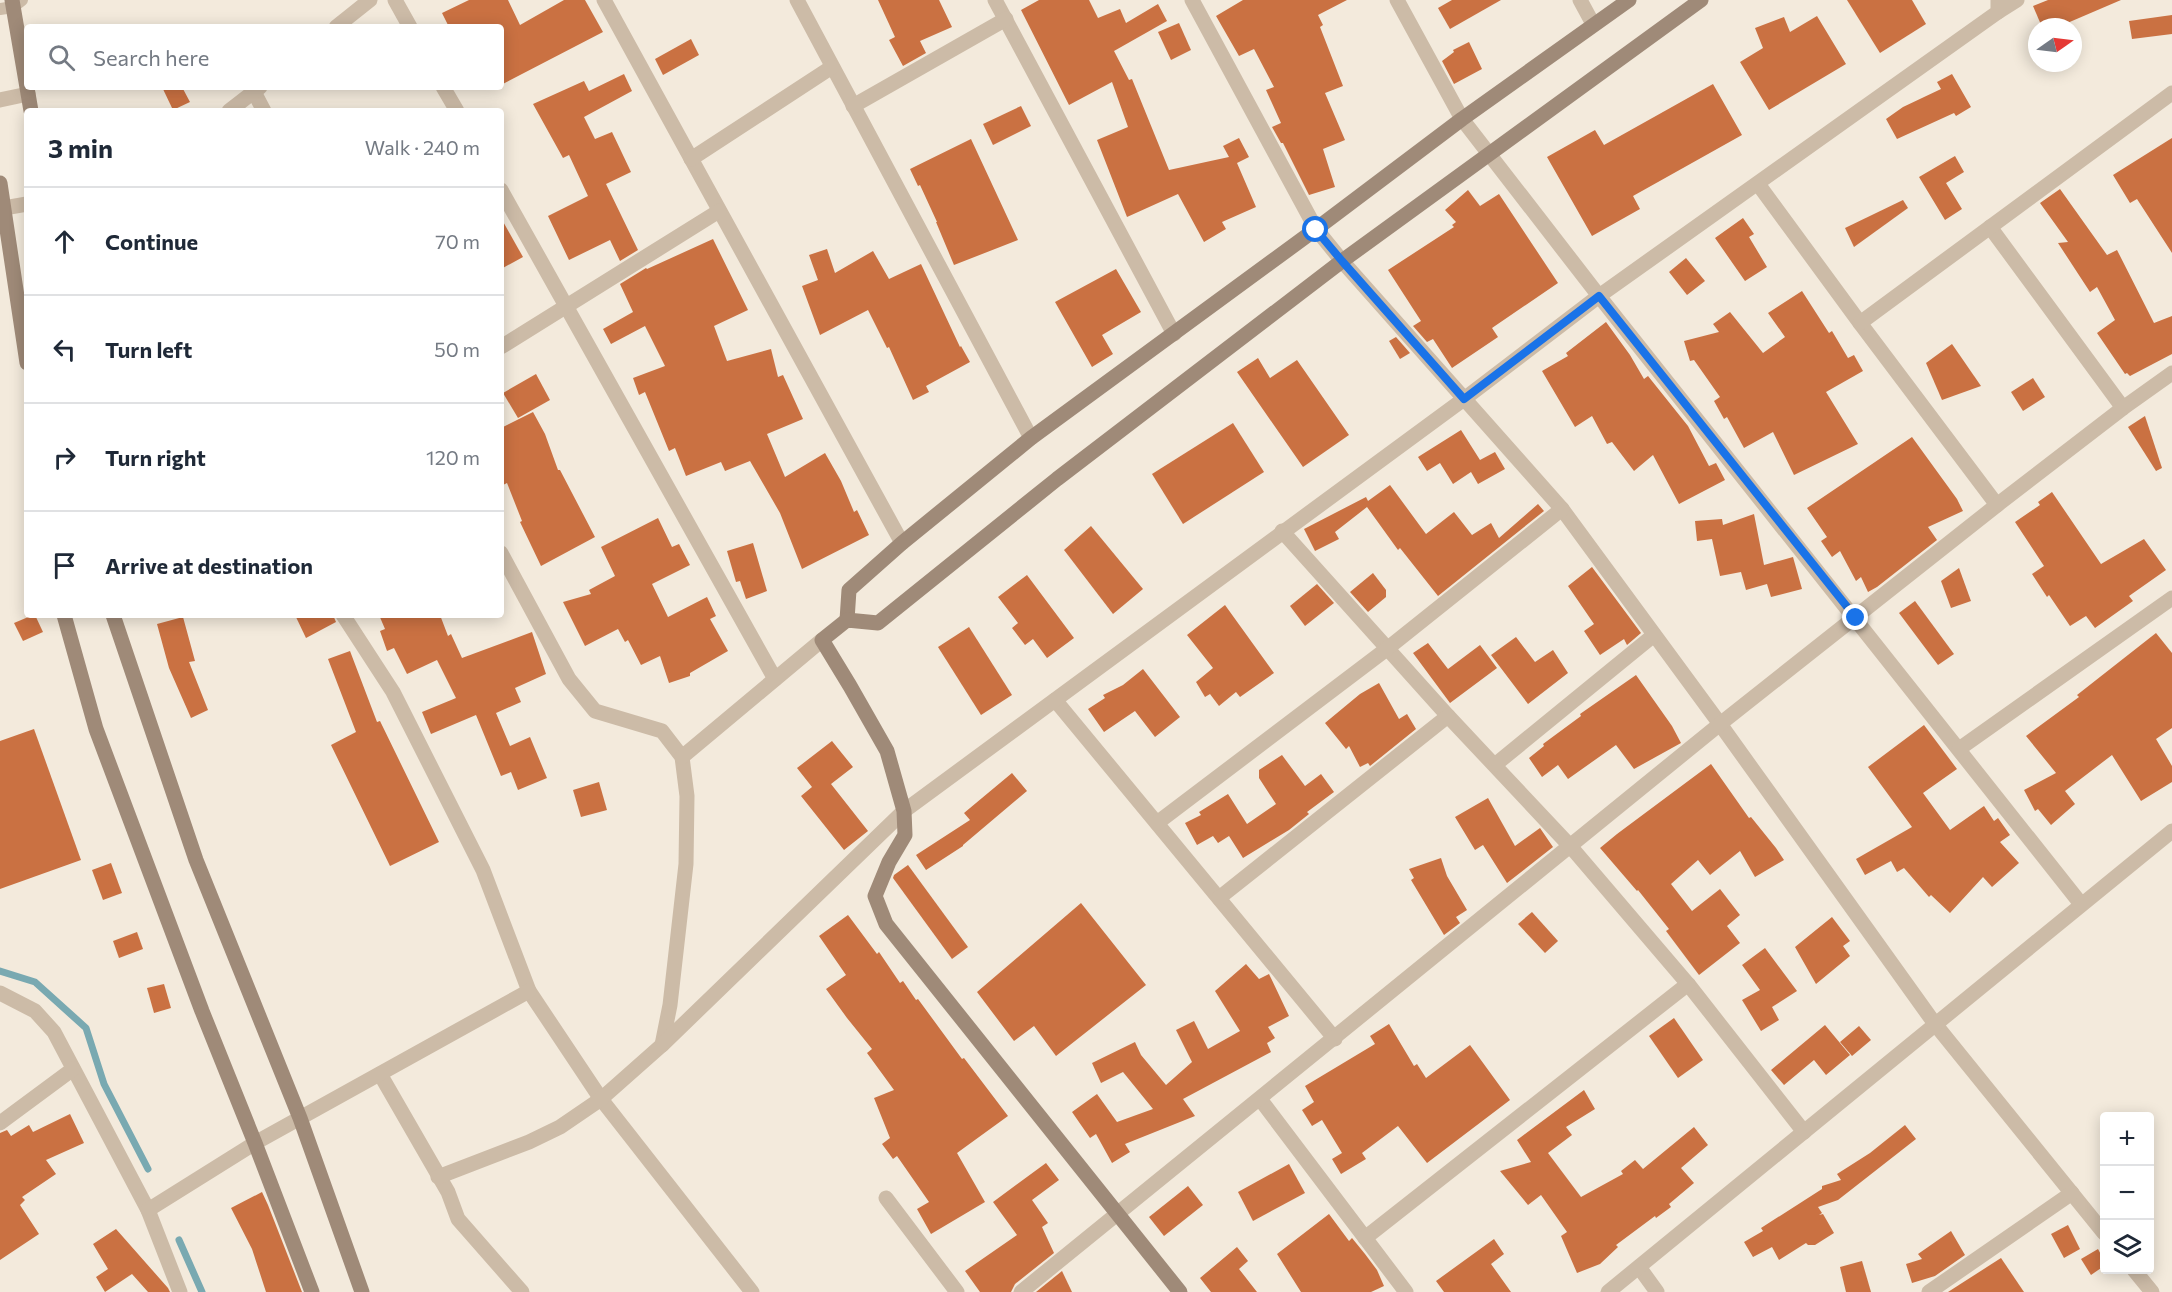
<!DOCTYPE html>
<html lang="en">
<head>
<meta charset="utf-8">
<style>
	:root { --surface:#fff; --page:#f6f6f7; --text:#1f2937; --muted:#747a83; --line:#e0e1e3 }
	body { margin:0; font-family:Commissioner,sans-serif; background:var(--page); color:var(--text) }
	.controls { position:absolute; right:18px; bottom:18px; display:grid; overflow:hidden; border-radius:6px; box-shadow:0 3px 15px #0003 }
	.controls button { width:54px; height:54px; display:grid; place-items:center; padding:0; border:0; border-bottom:2px solid var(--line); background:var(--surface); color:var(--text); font:30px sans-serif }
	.compass { position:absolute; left:2028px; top:18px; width:54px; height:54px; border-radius:50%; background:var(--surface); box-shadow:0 3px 15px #0003; rotate:76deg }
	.stop { position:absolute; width:18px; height:18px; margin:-14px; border:4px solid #1a73e8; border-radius:50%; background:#fff }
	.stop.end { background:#1a73e8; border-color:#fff; box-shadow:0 2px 6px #0008 }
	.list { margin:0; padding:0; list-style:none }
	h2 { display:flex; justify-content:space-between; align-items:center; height:78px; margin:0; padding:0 24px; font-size:26px }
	h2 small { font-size:20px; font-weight:400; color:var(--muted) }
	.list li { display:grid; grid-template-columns:39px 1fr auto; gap:18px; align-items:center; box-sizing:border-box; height:108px; padding:0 24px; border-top:2px solid var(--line) }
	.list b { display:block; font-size:22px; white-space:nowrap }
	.list em { font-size:20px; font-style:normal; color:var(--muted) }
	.icon { flex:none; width:33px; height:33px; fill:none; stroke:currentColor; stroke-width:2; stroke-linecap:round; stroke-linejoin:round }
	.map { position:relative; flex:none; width:2172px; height:1292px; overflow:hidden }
	.search { position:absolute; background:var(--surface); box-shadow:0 3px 15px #0003; left:24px; top:24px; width:480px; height:66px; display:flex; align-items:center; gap:15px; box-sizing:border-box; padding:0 21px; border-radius:6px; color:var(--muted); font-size:22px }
	.panel { position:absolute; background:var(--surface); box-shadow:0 3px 15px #0003; left:24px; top:108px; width:480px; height:510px; border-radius:6px }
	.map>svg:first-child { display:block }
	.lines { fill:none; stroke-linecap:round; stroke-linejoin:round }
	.stream { stroke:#79a9b1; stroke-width:7 }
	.building { fill:#ca7142 }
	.lane { stroke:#ccbba7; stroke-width:12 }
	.street { stroke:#ccbba7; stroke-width:15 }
	.secondary { stroke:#9f8a78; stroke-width:15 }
	.route { stroke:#1a73e8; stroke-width:8 }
</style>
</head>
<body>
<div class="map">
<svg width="2172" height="1292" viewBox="0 0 2172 1292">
	<rect width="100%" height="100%" fill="#f3eadc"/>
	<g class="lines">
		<!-- stream -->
		<g class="stream">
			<path d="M0,971L35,982L86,1028L104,1084L148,1169"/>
			<path d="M179,1240L202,1292"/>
		</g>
	</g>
	<!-- building -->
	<g class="building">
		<path d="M469,0H508L520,25L564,0H585L603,32L501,85V27H449L442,13Z"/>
		<path d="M878,0H939L952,27L920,41L926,53L903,66L889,40L895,37Z"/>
		<path d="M1039,0H1089L1098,18L1120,9L1126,23L1158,4L1167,21L1114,51L1129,80L1132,79L1169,170L1229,157L1223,146L1239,138L1249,157L1237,163L1256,207L1222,222L1226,229L1204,242L1178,194L1127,217L1097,140L1128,127L1112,82L1069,105L1021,10Z"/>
		<path d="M1243,0H1347L1318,15L1323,25L1320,27L1343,86L1325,93L1345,140L1323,149L1335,187L1309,195L1283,143H1281L1272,127L1281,123L1266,90L1274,87L1254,49L1239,56L1216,16Z"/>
		<path d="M1452,0H1501L1450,29L1438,8Z"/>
		<path d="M1847,0H1912L1926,24L1880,53Z"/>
		<path d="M2048,0H2121L2058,27H2042L2033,6Z"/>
		<path d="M2172,15V34L2132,39L2129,21Z"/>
		<path d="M1817,16L1846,64L1769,110L1740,62L1763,48L1755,28L1784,17L1790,32Z"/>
		<path d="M1179,23L1191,50L1171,60L1158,32Z"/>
		<path d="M691,39L699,55L663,75L655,59Z"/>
		<path d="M1469,42L1482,69L1454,84L1442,61L1454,52L1453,50Z"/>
		<path d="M624,74L632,91L584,117L595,139L612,132L631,172L606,184L638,250L620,261L610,240L569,260L548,216L588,196L569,155L563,158L533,104L584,81L589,91Z"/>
		<path d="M1952,74L1971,107L1956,116L1954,113L1897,139L1886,119L1903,107L1941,89L1937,82Z"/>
		<path d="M1713,84L1742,135L1633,196L1640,209L1592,236L1547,157L1595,130L1604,145Z"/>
		<path d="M162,87H182L190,102L173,110Z"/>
		<path d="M1021,106L1031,126L993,145L983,124Z"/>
		<path d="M2172,138V253L2137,199L2130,203L2113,175Z"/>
		<path d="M971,139L1018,240L954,265L936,222H937L920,185L918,186L910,169Z"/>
		<path d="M1955,156L1964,172L1946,183L1962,209L1945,220L1919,177Z"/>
		<path d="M2060,189L2107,255L2117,250L2154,323L2172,316V354L2130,376L2127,373L2125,374L2097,333L2115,320L2097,287L2090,292L2058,243L2068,242L2040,203Z"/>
		<path d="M1468,190L1480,206L1499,194L1558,283L1492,328L1498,337L1452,368L1433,339L1427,342L1413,326L1421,321L1388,270L1454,227L1452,225L1456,222L1445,210Z"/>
		<path d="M1903,200L1908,208L1854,247L1845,228Z"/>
		<path d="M501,218L523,257L501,269Z"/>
		<path d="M1743,218L1754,234L1749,237L1767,267L1745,281L1715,238Z"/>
		<path d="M713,239L748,310L714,326L727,361L771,349L778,377L783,375L803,419L767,434L785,477L825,453L841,481L854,512L857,510L869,535L802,569L780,513L750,461L725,471L721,462L686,476L675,448L669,451L645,392L639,395L633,378L665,366L645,326L611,344L603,329L633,312L620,284L646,268L647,269Z"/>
		<path d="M827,249L835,273L873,251L889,279L921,264L960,347L961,346L970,362L926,386L929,392L913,400L889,347L887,348L868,310L820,335L802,286L818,280L809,255Z"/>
		<path d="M1686,258L1705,281L1687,295L1669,272Z"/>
		<path d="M1116,269L1141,312L1102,335L1113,354L1092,367L1055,302Z"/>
		<path d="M1802,291L1829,333L1832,331L1848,358L1854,355L1863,371L1826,392L1858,444L1794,475L1773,432L1744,448L1727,417L1724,419L1714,401L1720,397L1694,360L1690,361L1684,341L1719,332L1713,324L1730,312L1763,353L1785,337L1768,313Z"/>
		<path d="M1606,322L1630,355L1644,379L1648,376L1688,426L1709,466L1716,463L1725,480L1679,504L1653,455L1634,471L1612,442L1607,444L1592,416L1575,427L1542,371L1568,356L1566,353Z"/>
		<path d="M1396,337L1410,353L1400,359L1389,341Z"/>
		<path d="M1952,344L1981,386L1942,400L1926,363Z"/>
		<path d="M1258,358L1270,378L1297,360L1349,435L1303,467L1237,372Z"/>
		<path d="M536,374L550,400L518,418L503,393Z"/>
		<path d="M2033,378L2045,397L2023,411L2011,392Z"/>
		<path d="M533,412L545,434L558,470H560L595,537L541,566L520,522L522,521L507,483L501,486V428Z"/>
		<path d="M2145,416L2162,468L2156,471L2128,427Z"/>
		<path d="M1233,423L1264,472L1183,524L1152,474Z"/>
		<path d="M1461,430L1480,460L1495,452L1505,469L1478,484L1471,472L1453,484L1440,463L1427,471L1418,457Z"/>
		<path d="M1912,437L1957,499L1963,511L1928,527L1937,540L1877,587L1868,592L1861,577L1856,581L1840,551L1832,557L1821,541L1827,537L1807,508Z"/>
		<path d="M1390,485L1426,534L1454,512L1472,535L1491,523L1499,538L1538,504L1544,511L1438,596L1400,548L1398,550L1367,507L1335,532L1339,539L1315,551L1304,529L1366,497L1368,501Z"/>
		<path d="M2052,492L2101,564L2144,539L2166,570L2129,596L2133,601L2095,628L2086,616L2070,626L2049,595L2047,597L2032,574L2044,566L2015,522L2040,505L2038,502Z"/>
		<path d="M1754,514L1764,565L1793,557L1802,589L1771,597L1767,584L1746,590L1741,572L1720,576L1712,539L1697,541L1695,521L1722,519L1723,525Z"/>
		<path d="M658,518L672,547L679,544L690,565L652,584L668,617L707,597L716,616L710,619L728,651L690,673V676L669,683L660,656L641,665L628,640L625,642L618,629L585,646L563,602L591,594L589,590L615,576L601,547Z"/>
		<path d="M1091,526L1143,589L1113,614L1064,550Z"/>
		<path d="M753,543L767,591L746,599L740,581L736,582L727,551Z"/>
		<path d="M1592,567L1641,633L1627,645L1624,639L1600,655L1584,631L1594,624L1568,586Z"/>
		<path d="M1959,568L1971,601L1951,608L1941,581Z"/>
		<path d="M1373,573L1386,590V597L1368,612L1350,592Z"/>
		<path d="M1027,575L1074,638L1047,658L1033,639L1025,645L1012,628L1018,623L998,597Z"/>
		<path d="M1317,584L1334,603L1305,626L1290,606Z"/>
		<path d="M1915,601L1954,654L1938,665L1899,613Z"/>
		<path d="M1225,605L1274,673L1240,697L1236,692L1219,706L1210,694L1205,697L1196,682L1213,668L1187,635Z"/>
		<path d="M33,615H35L43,632L23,641L14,623Z"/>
		<path d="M295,615H333L336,622L306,638Z"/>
		<path d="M379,615H440L448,636L451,634L462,658L532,632L546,674L515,688L521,702L496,713L510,746L530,737L547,778L518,790L511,772L501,776L476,715L431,734L422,712L456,698L437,660L407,674L394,648L387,651L380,631L385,629Z"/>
		<path d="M183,617L195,661L189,662L208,710L191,718L169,668L157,624Z"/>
		<path d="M969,627L1012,695L981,715L938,647Z"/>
		<path d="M2156,633L2172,653V728L2156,739L2172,766V782L2141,801L2112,755L2065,791L2075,804L2051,825L2038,809L2035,811L2024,790L2056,773L2026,736L2079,697L2077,695Z"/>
		<path d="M1516,637L1535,662L1553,650L1568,673L1528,704L1491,655Z"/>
		<path d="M1428,643L1448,669L1480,645L1497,668L1450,703L1413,653Z"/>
		<path d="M350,651L377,722L380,721L439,842L390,866L331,745L356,732L328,659Z"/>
		<path d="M1143,669L1180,717L1155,737L1135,711L1104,732L1088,709L1105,698L1103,695L1123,685Z"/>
		<path d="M1636,675L1672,726L1681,743L1634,769L1616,745L1568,779L1558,765L1542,777L1529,758L1544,746L1543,744L1581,716L1580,714Z"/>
		<path d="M1379,683L1399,719L1407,714L1416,729L1370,766L1368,763L1360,767L1349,746L1346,749L1325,723L1360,694Z"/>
		<path d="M1924,725L1957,769L1923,793L1950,830L1984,806L1994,821L1998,818L2010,835L2000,842L2019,863L1992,887L1983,877L1950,913L1931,895L1929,897L1904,868L1897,872L1891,861L1865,875L1856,859L1912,827L1868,767Z"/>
		<path d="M34,729L81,860L0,889V741Z"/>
		<path d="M832,741L853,767L831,784L868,831L844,850L801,796L812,787L797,768Z"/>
		<path d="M1282,755L1305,786L1321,774L1334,792L1307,812L1309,814L1289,830L1243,858L1229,836L1218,843L1213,836L1197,845L1185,823L1201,815L1199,812L1228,794L1247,824L1276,804L1259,778V770Z"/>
		<path d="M1711,764L1749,818L1751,817L1776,848L1784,860L1755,877L1740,851L1710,875L1698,860L1671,884L1692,911L1720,889L1740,915L1727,926L1740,943L1699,975L1666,931L1669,929L1638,890L1637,891L1600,848L1617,834Z"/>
		<path d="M1012,773L1027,791L963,845V846L926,870L916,855L970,820L964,813Z"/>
		<path d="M599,782L607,810L581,817L573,790Z"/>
		<path d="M1488,798L1515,846L1540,828L1553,847L1507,883L1483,845L1475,850L1455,817Z"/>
		<path d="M1441,858L1447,876L1467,910L1456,917L1460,923L1444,935L1411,880L1414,878L1409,869Z"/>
		<path d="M111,863L122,893L103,900L92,870Z"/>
		<path d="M908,865L968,947L952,959L893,878L894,875Z"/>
		<path d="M1081,903L1146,985L1056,1056L1034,1026L1014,1041L977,992Z"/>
		<path d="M1532,912L1558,941L1545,953L1518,924Z"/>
		<path d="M848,915L877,954L879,952L900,983L903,981L916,1000L918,999L962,1059L964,1058L1008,1116L957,1153L985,1202L931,1234L917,1209L929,1202L897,1156L893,1159L882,1144L890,1138L874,1098L894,1090L867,1053L872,1049L847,1018L826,989L846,975L819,936Z"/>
		<path d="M1832,917L1850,941L1843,946L1850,956L1816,984L1795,947Z"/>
		<path d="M137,932L143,949L119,958L113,941Z"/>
		<path d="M1765,948L1797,991L1772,1007L1779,1020L1761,1031L1742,1000L1760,990L1742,965Z"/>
		<path d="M1246,964L1259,979L1269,974L1289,1016L1268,1027L1275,1038L1267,1043L1271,1052L1183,1099L1195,1116L1125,1144L1130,1152L1112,1163L1096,1134L1090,1138L1072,1112L1097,1094L1117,1122L1153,1109L1123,1072L1101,1083L1092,1063L1135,1042L1141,1055L1166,1085L1192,1062L1176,1030L1194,1021L1208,1049L1240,1031L1215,991Z"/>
		<path d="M164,984L171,1008L154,1013L147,988Z"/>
		<path d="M1674,1018L1703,1060L1678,1078L1649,1036Z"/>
		<path d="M1389,1024L1414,1066L1417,1064L1426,1078L1470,1045L1510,1100L1427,1163L1398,1126L1362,1153L1366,1159L1341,1174L1332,1159L1342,1153L1322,1120L1312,1126L1302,1110L1314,1102L1305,1086L1375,1044L1370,1036Z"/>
		<path d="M1825,1025L1850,1055L1826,1075L1814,1060L1784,1085L1771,1070Z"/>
		<path d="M1859,1026L1871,1040L1852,1056L1840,1042Z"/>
		<path d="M1584,1090L1595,1109L1566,1127L1572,1135L1548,1153L1581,1197L1623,1174L1621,1171L1635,1160L1643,1169L1694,1127L1708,1145L1681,1168L1694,1183L1669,1204L1671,1207L1656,1218L1655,1216L1616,1245L1618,1247L1600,1264L1577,1273L1561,1236L1567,1232L1541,1195L1528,1205L1500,1171L1531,1162L1517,1140Z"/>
		<path d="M70,1114L84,1143L46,1160L56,1174L22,1197L25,1200L20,1205L39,1234L0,1260V1133L7,1130L11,1136L29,1125L33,1132Z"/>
		<path d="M1905,1125L1916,1139L1838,1200L1818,1207L1822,1213L1819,1215L1823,1214L1834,1233L1815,1245H1808L1806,1243L1779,1260L1772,1247L1753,1257L1744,1242L1763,1231L1761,1228L1822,1189V1186L1841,1180L1837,1174L1870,1153Z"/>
		<path d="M1046,1163L1059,1180L1032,1200L1048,1223L1042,1227L1054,1253L1015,1284L1011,1292H980L965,1271L1017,1235L993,1202Z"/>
		<path d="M1289,1164L1305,1193L1253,1221L1238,1192Z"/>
		<path d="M1188,1186L1203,1205L1164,1236L1149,1217Z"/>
		<path d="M262,1192L268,1205L302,1292H266L252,1249L231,1208Z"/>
		<path d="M1329,1214L1349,1241L1352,1238L1365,1254L1377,1270L1384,1286L1371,1292H1301L1277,1254Z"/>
		<path d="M2068,1225L2080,1249L2064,1258L2051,1234Z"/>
		<path d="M116,1229L168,1288L170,1292H148L132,1274L105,1292L96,1277L108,1269L93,1244Z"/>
		<path d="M1951,1231L1965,1255L1935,1276L1912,1283L1906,1264L1922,1259L1918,1254Z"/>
		<path d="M1494,1239L1504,1254L1491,1264L1511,1292H1444L1436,1281Z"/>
		<path d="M1237,1247L1248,1261L1239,1269L1257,1292H1211L1200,1278Z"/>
		<path d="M2098,1249L2104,1260V1266L2091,1275L2081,1259Z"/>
		<path d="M2001,1258L2024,1292H1948Z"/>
		<path d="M1862,1261L1871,1292H1846L1840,1267Z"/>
		<path d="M1062,1271L1072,1292H1036Z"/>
	</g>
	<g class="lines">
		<!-- lane -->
		<path class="lane" d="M0,9L13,7L22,0"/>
		<!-- street -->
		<g class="street">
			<path d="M395,0L410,27"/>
			<path d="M604,0L902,543"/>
			<path d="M797,0L1031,438"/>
			<path d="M995,0L1174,334"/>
			<path d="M1192,0L1316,229L1342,261L1562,509L1720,724L1935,1024L2104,1233"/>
			<path d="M1397,0L1462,119L1599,296L2081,904"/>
			<path d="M1580,0L1593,24"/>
			<path d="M1998,12L2017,0"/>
			<path d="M336,27L370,0"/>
			<path d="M443,87L457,111"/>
			<path d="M254,92L264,111"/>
			<path d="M0,100L28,94"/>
			<path d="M853,106L1006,19"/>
			<path d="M229,111L260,87"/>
			<path d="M691,159L832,67"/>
			<path d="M1758,184L1860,323L1997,505"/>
			<path d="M501,190L775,679"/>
			<path d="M4,208L27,204"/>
			<path d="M1990,227L2123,408"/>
			<path d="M1860,323L2172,93"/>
			<path d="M501,347L719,211"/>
			<path d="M1282,531L1448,716L1571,847L1688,984L1804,1132"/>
			<path d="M501,553L569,679L595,711L662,731L682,757L687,796L686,864L670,1005L662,1045"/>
			<path d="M343,615L393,692L483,870L529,991L601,1099L752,1292"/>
			<path d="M1055,700L1335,1039"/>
			<path d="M1959,749L2172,598"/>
			<path d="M682,757L822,640"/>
			<path d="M1496,764L1654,635"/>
			<path d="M1157,823L1388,648L1562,509"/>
			<path d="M1219,898L1448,716"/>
			<path d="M0,993L35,1011L54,1032L148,1210L180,1292"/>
			<path d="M380,1074L448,1192L458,1219L522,1292"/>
			<path d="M1260,1099L1406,1292"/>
			<path d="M0,1123L73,1069"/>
			<path d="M438,1177L529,1142L560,1127L601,1099L662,1045L904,811L1464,399L1599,296L1998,12V0"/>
			<path d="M886,1198L957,1292"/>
			<path d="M148,1210L255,1143L529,991"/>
			<path d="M1365,1238L1688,984"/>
			<path d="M1639,1267L1657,1292"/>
			<path d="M2134,1270L2152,1292"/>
			<path d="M1021,1292L1720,724L1997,505L2123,408L2172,373"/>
			<path d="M1608,1292L2172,831"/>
			<path d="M1929,1292L2072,1193"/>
		</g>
		<!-- secondary -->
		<g class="secondary">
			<path d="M12,0L31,111"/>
			<path d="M0,183L27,363"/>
			<path d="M64,615L96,729L202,1011L255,1143L312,1292"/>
			<path d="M113,615L196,860L300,1118L362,1292"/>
			<path d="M847,620L849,590L902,543L1031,438L1316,229L1462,119L1629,0"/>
			<path d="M1180,1292L886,924L875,896L889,862L905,835L904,811L887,751L850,686L822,640L847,620L878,623L1057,479L1342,261L1701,0"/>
		</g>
	</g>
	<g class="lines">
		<!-- route -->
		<path class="route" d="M1316,230L1342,261L1464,399L1599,296L1856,618"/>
	</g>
</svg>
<div class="controls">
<button>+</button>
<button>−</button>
<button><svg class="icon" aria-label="layers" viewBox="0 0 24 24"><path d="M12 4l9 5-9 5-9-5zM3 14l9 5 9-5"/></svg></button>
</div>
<svg class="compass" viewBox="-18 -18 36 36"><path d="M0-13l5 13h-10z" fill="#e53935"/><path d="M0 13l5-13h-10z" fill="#747a83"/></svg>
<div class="stop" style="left:1316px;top:230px"></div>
<div class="stop end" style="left:1856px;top:618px"></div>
<div class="search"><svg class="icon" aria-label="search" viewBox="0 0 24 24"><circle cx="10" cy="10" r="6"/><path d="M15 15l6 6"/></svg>Search here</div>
<section class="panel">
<h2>3 min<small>Walk · 240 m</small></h2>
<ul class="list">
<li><svg class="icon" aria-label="ahead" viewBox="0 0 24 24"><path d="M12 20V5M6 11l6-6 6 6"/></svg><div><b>Continue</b></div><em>70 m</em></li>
<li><svg class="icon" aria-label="left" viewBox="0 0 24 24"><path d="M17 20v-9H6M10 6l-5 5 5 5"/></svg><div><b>Turn left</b></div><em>50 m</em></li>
<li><svg class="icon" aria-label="right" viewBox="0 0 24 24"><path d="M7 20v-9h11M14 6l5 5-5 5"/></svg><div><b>Turn right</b></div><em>120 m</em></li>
<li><svg class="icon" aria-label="arrive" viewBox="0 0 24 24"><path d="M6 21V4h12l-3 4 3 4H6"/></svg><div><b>Arrive at destination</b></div></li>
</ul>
</section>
</div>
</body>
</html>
